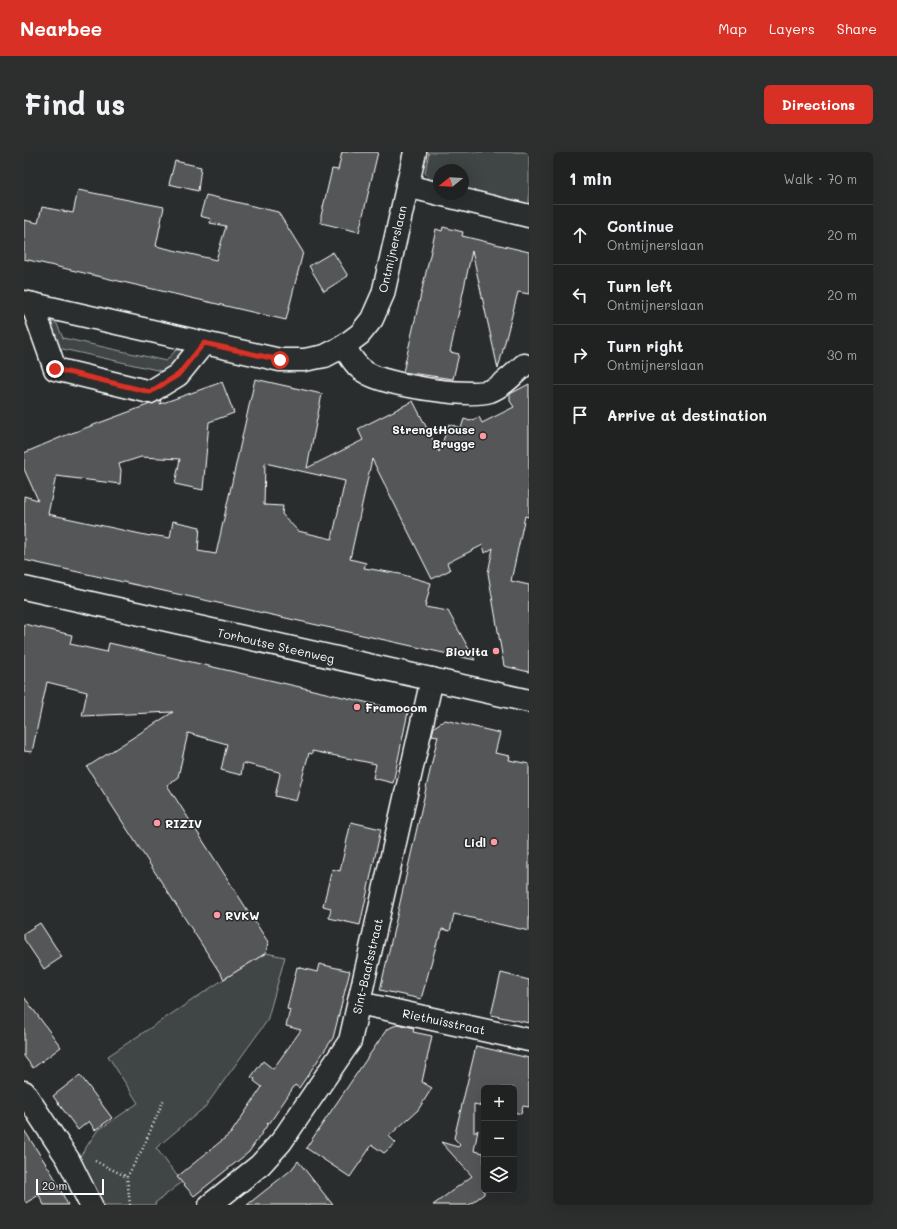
<!DOCTYPE html>
<html lang="en">
<head>
<meta charset="utf-8">
<style>
	:root { --surface:#202222; --page:#2d2f2f; --text:#f1f3f6; --muted:#a2a4a5; --line:#3d3f40; --accent:#d93025 }
	body { margin:0; font-family:Mali,sans-serif; background:var(--page); color:var(--text) }
	.controls { position:absolute; right:12px; bottom:12px; display:grid; overflow:hidden; border-radius:6px; box-shadow:0 4px 16px #0002 }
	.controls button { width:36px; height:36px; display:grid; place-items:center; padding:0; border:0; border-bottom:1px solid var(--line); background:var(--surface); color:var(--text); font:20px sans-serif }
	.compass { position:absolute; left:409px; top:12px; width:36px; height:36px; border-radius:50%; background:var(--surface); box-shadow:0 4px 16px #0002; rotate:252deg }
	.scale { position:absolute; left:12px; bottom:10px; width:68px; box-sizing:border-box; padding-left:4px; border:2px solid #fff; border-top:0; font-size:11px; line-height:14px; white-space:nowrap; color:#fff; -webkit-text-stroke:3px #2a2d2e; paint-order:stroke }
	.stop { position:absolute; width:12px; height:12px; margin:-9px; border:3px solid #d93025; border-radius:50%; background:#fff }
	.stop.end { background:#d93025; border-color:#fff; box-shadow:0 1px 4px #0008 }
	.list { margin:0; padding:0; list-style:none }
	h2 { display:flex; justify-content:space-between; align-items:center; height:52px; margin:0; padding:0 16px; font-size:17px }
	h2 small { font-size:13px; font-weight:400; color:var(--muted) }
	.list li { display:grid; grid-template-columns:26px 1fr auto; gap:12px; align-items:center; box-sizing:border-box; height:60px; padding:0 16px; border-top:1px solid var(--line) }
	.list b { display:block; font-size:15px; white-space:nowrap }
	.list p { margin:0; font-size:13px; white-space:nowrap; color:var(--muted) }
	.list em { font-size:13px; font-style:normal; color:var(--muted) }
	.icon { flex:none; width:22px; height:22px; fill:none; stroke:currentColor; stroke-width:2; stroke-linecap:round; stroke-linejoin:round }
	.map { position:relative; flex:none; width:505px; height:1053px; overflow:hidden; border-radius:6px }
	header { display:flex; align-items:center; gap:24px; box-sizing:border-box; height:56px; padding:0 20px; background:var(--accent); color:#fff }
	header strong { font-size:19px }
	nav { display:flex; gap:22px; margin-inline-start:auto; font-size:14px }
	.intro { display:flex; align-items:center; justify-content:space-between; box-sizing:border-box; height:96px; padding:0 24px }
	h1 { margin:0; font-size:28px }
	.button { padding:10px 18px; border-radius:6px; background:var(--accent); color:#fff; font-size:14px; font-weight:700 }
	main { display:flex; gap:24px; padding:0 24px }
	aside { flex:1; background:var(--surface); border-radius:6px; box-shadow:0 4px 16px #0002 }
	.map>svg:first-child { display:block }
	.green { fill:#414445; stroke:#a0a2a2 }
	.building { fill:#555758; stroke:#fff; fill-rule:evenodd }
	.lines { fill:none; stroke-linecap:round; stroke-linejoin:round }
	.minor-casing { stroke:#fff; stroke-width:25 }
	.major-casing { stroke:#fff; stroke-width:25 }
	.path { stroke:#fff; stroke-width:2.5; stroke-dasharray:1 3; stroke-linecap:butt }
	.minor { stroke:#2a2d2e; stroke-width:22 }
	.major { stroke:#2a2d2e; stroke-width:22 }
	.route { stroke:#d93025; stroke-width:5 }
	.poi-dot { fill:#ff9aa2; stroke:#2a2d2e; stroke-width:1.5 }
	.labels { text-anchor:middle; dominant-baseline:central; stroke-width:3; stroke-linejoin:round; paint-order:stroke }
	.street-label { font-size:12px; fill:#fff; stroke:#2a2d2e }
	.poi-label { font-size:12px; font-weight:bold; fill:#fff; stroke:#2a2d2e; text-anchor:end }
</style>
</head>
<body>
<header>
<strong>Nearbee</strong>
<nav><a>Map</a><a>Layers</a><a>Share</a></nav>
</header>
<div class="intro"><h1>Find us</h1><a class="button">Directions</a></div>
<main>
<div class="map">
<svg width="505" height="1053" viewBox="0 0 505 1053">
	<rect width="100%" height="100%" fill="#2a2d2e"/>
	<filter id="ink" filterUnits="userSpaceOnUse"><feTurbulence type="fractalNoise" baseFrequency=".025" numOctaves="2"/><feDisplacementMap in="SourceGraphic" scale="8" xChannelSelector="R" yChannelSelector="G"/><feConvolveMatrix kernelMatrix="1 2 1 2 8 2 1 2 1" color-interpolation-filters="sRGB"/></filter>
	<g filter="url(#ink)">
		<!-- green -->
		<g class="green">
			<path d="M405,0H505V52L439,36V18H415V30L405,27L401,21Z"/>
			<path d="M28,170L33,172L39,186L142,209L152,198H156L159,201L142,220L34,196L26,171Z"/>
			<path d="M242,801L261,805L243,869L181,955L132,996L158,1030L131,1051L132,1053H77L55,1006L73,979L114,951L84,904L200,827Z"/>
		</g>
		<!-- building -->
		<g class="building">
			<path d="M318,0H354L335,80L297,71V64L308,17L314,18Z"/>
			<path d="M151,9L177,15L174,39L145,32Z"/>
			<path d="M54,38L140,55L132,94L192,108L202,74L186,71L187,67L176,64L182,43L254,60L279,100L262,168L0,107V68L14,71L18,55L49,61Z"/>
			<path d="M419,75L439,80L438,84L505,100V142L494,140L474,217L448,99L426,200L435,202L429,227L379,220L412,77L418,79Z"/>
			<path d="M309,100L324,124L300,139L285,114Z"/>
			<path d="M231,227L298,242L283,316L339,288L334,277L389,249L415,300L425,272L437,276L440,267L446,269L455,265L458,271L490,255L486,249V242L505,232V365L501,364L487,429L505,433V520L480,514L464,421L469,396L461,401L459,393L423,411L426,418L408,427L348,307L326,407L342,411L340,416L376,422L407,431L401,455L424,459L451,508L0,408V344L14,348L0,317V301L40,284L137,248L136,252L198,230L210,261L185,270L179,338L151,332L156,307L117,305L95,312L97,318L96,332L32,324L24,362L126,384L127,383L146,386L149,369L176,375L174,399L192,402ZM241,311L321,329L308,387L274,379L258,362L259,354L240,353Z"/>
			<path d="M0,472L48,483L46,492L83,500L85,491L384,560L369,631L349,626L352,612L288,599V602L285,601L272,649L251,644L256,622L255,620L219,611L217,623L197,618L203,592L164,581L154,625L143,633L244,790L242,801L200,827L63,615L149,560L58,564L63,540L23,530L8,600L0,599Z"/>
			<path d="M421,568L476,581L471,601L486,604L485,608L505,612V779L430,762L426,779L418,777L416,787H414L397,847L356,838L414,584L408,583L410,575Z"/>
			<path d="M327,670L357,677L336,773L305,766L307,756L299,754L308,717L316,719Z"/>
			<path d="M16,771L38,805L20,817L0,787V781Z"/>
			<path d="M295,812L326,819L309,886L275,936L271,933L245,972L243,971L244,972L225,1000L170,1044L153,1025L207,981L238,935L230,929L231,927L227,925L239,909L249,917L277,878L262,874L266,858L263,857L273,815L293,820Z"/>
			<path d="M477,821L505,828V871L467,863Z"/>
			<path d="M0,845L37,895L9,916L0,904Z"/>
			<path d="M375,872L390,876L389,880L408,884L398,930L408,936L394,958L365,984L372,991L360,1001L348,993L326,1025L282,996L363,877Z"/>
			<path d="M452,894L505,906V955L499,954L497,962L490,960V936H460L459,954L450,952V981L454,978L450,999L460,1001V1042L445,1053H409L448,1024L417,990L434,995L436,993L430,986Z"/>
			<path d="M56,923L88,966L71,978L65,969L54,978L29,944Z"/>
			<path d="M0,978L29,1023L44,1053H20L15,1043L0,1052Z"/>
			<path d="M274,1009L309,1053H223L267,1018Z"/>
		</g>
		<g class="lines">
			<defs>
				<g id="minor">
					<path d="M383,34L505,64"/>
					<path d="M0,150L256,208H280L301,204L320,194L336,182L348,167L359,142L391,0"/>
					<path d="M8,152L31,217L126,240L154,223L180,191"/>
					<path d="M320,194C326,204 331,214 341,220C360,233 445,246 466,239C479,234 490,222 500,213"/>
					<path d="M335,851L505,888"/>
					<path d="M0,940L44,1007L67,1053"/>
					<path d="M186,1053L236,1013L257,990L326,889L408,527"/>
				</g>
				<path id="major" d="M0,436L505,549"/>
			</defs>
			<!-- minor casing -->
			<use href="#minor" class="minor-casing"/>
			<!-- major casing -->
			<use href="#major" class="major-casing"/>
			<!-- path -->
			<g class="path">
				<path d="M71,1009L103,1025"/>
				<path d="M106,1053L103,1025L119,996L140,947"/>
			</g>
			<!-- minor -->
			<use href="#minor" class="minor"/>
			<!-- major -->
			<use href="#major" class="major"/>
		</g>
	</g>
	<g class="lines" filter="url(#ink)">
		<!-- route -->
		<path class="route" d="M31,217L126,240L154,223L180,191L256,208"/>
	</g>
	<!-- markers -->
	<g class="poi-dot">
		<circle cx="459" cy="284" r="4"/>
		<circle cx="472" cy="499" r="4"/>
		<circle cx="333" cy="555" r="4"/>
		<circle cx="133" cy="671" r="4"/>
		<circle cx="470" cy="690" r="4"/>
		<circle cx="193" cy="763" r="4"/>
	</g>
	<g class="labels">
		<!-- street labels -->
		<g class="street-label">
			<text transform="translate(368 97) rotate(-77)">Ontmijnerslaan</text>
			<text transform="translate(252 493) rotate(13)">Torhoutse Steenweg</text>
			<text transform="translate(343 814) rotate(-77)">Sint-Baafsstraat</text>
			<text transform="translate(420 869) rotate(12)">Riethuisstraat</text>
		</g>
		<!-- poi labels -->
		<g class="poi-label">
			<text x="451" y="277">StrengtHouse<tspan x="451" dy="14">Brugge</tspan></text>
			<text x="464" y="499">Biovita</text>
			<text x="341" y="555" text-anchor="start">Framocom</text>
			<text x="141" y="671" text-anchor="start">RIZIV</text>
			<text x="462" y="690">Lidl</text>
			<text x="201" y="763" text-anchor="start">RVKW</text>
		</g>
	</g>
</svg>
<div class="controls">
<button>+</button>
<button>−</button>
<button><svg class="icon" aria-label="layers" viewBox="0 0 24 24"><path d="M12 4l9 5-9 5-9-5zM3 14l9 5 9-5"/></svg></button>
</div>
<svg class="compass" viewBox="-18 -18 36 36"><path d="M0-13l5 13h-10z" fill="#e53935"/><path d="M0 13l5-13h-10z" fill="#a2a4a5"/></svg>
<div class="scale">20 m</div>
<div class="stop" style="left:256px;top:208px"></div>
<div class="stop end" style="left:31px;top:217px"></div>
</div>
<aside>
<h2>1 min<small>Walk · 70 m</small></h2>
<ul class="list">
<li><svg class="icon" aria-label="ahead" viewBox="0 0 24 24"><path d="M12 20V5M6 11l6-6 6 6"/></svg><div><b>Continue</b><p>Ontmijnerslaan</p></div><em>20 m</em></li>
<li><svg class="icon" aria-label="left" viewBox="0 0 24 24"><path d="M17 20v-9H6M10 6l-5 5 5 5"/></svg><div><b>Turn left</b><p>Ontmijnerslaan</p></div><em>20 m</em></li>
<li><svg class="icon" aria-label="right" viewBox="0 0 24 24"><path d="M7 20v-9h11M14 6l5 5-5 5"/></svg><div><b>Turn right</b><p>Ontmijnerslaan</p></div><em>30 m</em></li>
<li><svg class="icon" aria-label="arrive" viewBox="0 0 24 24"><path d="M6 21V4h12l-3 4 3 4H6"/></svg><div><b>Arrive at destination</b></div></li>
</ul>
</aside>
</main>
</body>
</html>
